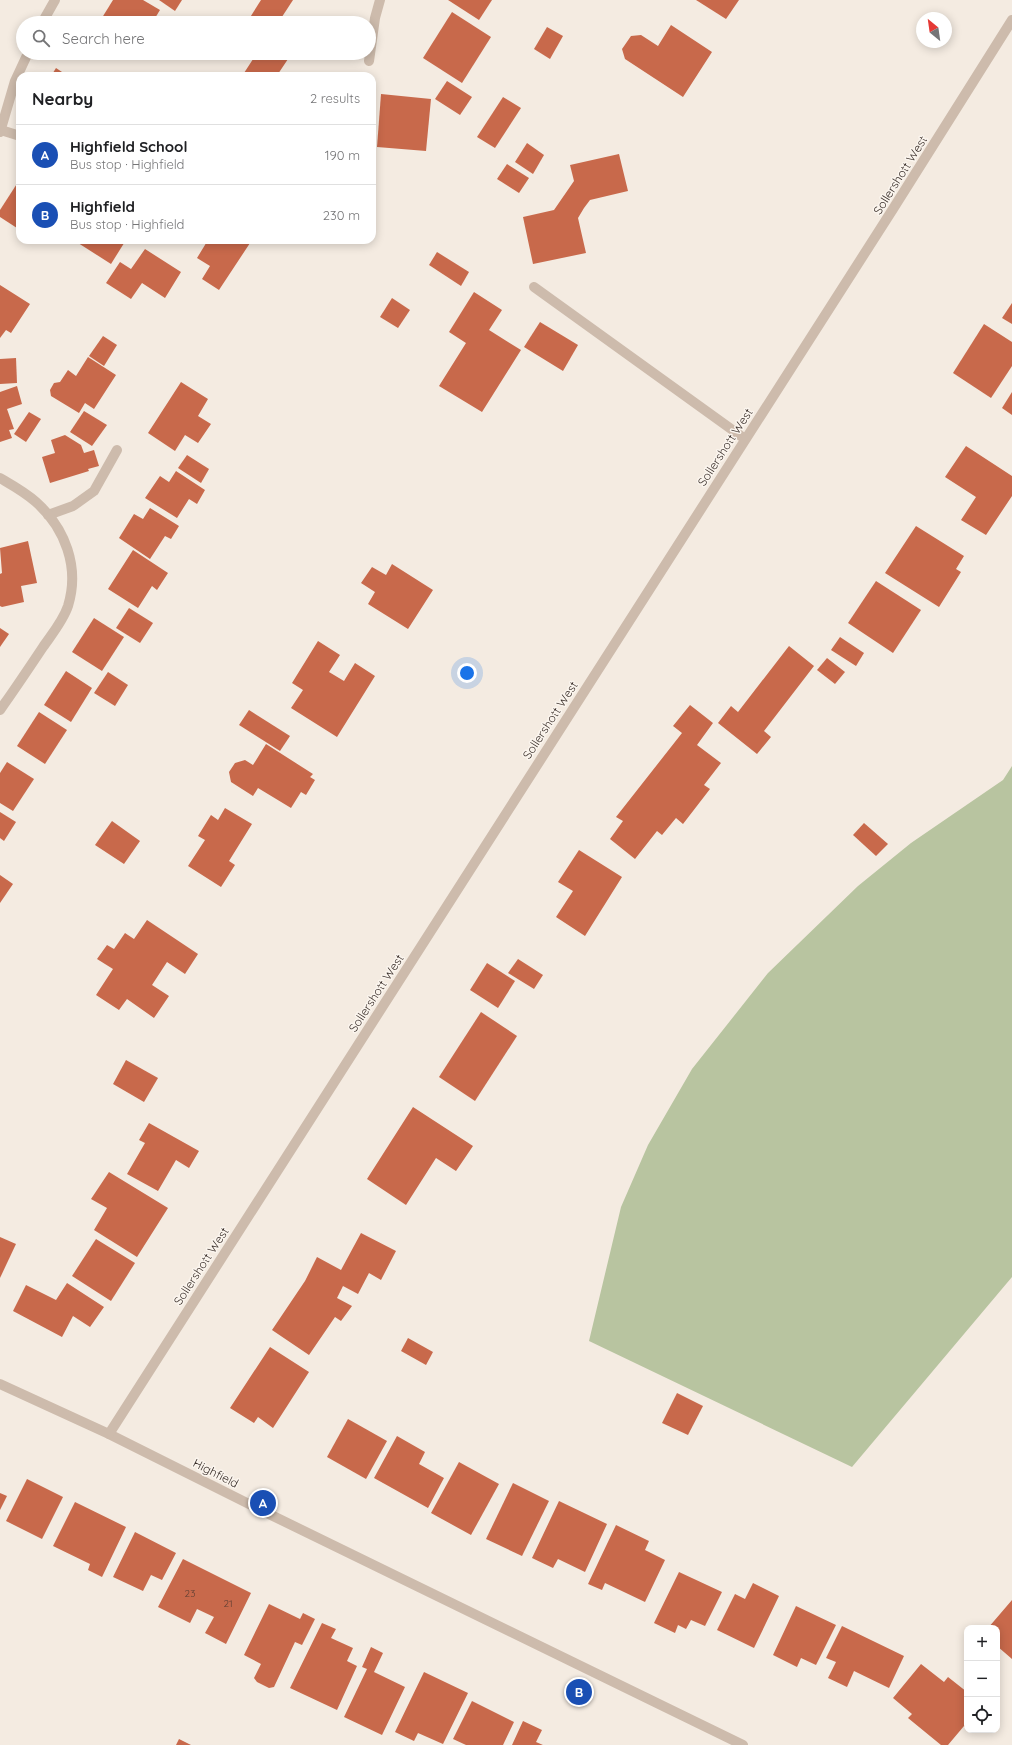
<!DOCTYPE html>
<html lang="en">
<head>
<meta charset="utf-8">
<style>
	:root { --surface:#fff; --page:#f6f6f6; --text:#202124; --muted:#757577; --line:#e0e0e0; --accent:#b45309 }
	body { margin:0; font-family:Quicksand,sans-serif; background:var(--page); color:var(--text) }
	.controls { position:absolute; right:12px; bottom:12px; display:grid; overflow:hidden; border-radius:8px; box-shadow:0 2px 10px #0003 }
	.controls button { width:36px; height:36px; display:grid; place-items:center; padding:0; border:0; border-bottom:1px solid var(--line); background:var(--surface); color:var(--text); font:20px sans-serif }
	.compass { position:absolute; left:916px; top:12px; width:36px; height:36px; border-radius:50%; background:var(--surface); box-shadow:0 2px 10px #0003; rotate:331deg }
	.you { position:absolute; left:467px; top:673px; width:14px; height:14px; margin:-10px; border:3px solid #fff; border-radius:50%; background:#1a73e8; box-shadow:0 0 0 6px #1a73e833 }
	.badge { display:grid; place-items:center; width:26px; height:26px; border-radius:50%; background:var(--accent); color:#fff; font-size:13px; font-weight:700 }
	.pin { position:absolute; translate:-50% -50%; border:2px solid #fff; box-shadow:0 1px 4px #0006 }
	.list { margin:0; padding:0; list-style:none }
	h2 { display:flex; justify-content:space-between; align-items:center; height:52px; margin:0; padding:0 16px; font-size:17px }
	h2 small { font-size:13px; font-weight:400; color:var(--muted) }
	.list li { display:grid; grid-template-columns:26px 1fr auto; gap:12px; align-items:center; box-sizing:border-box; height:60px; padding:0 16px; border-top:1px solid var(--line) }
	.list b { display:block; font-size:15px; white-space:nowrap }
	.list p { margin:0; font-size:13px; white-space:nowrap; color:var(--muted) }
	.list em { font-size:13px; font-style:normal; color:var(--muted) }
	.icon { flex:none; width:22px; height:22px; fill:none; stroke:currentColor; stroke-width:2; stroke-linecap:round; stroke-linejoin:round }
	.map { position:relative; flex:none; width:1012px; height:1745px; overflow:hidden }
	.search { position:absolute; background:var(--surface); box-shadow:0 2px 10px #0003; left:16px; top:16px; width:360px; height:44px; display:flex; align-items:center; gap:10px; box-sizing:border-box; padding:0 14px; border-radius:22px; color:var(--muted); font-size:15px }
	.panel { position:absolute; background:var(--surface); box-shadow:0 2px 10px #0003; left:16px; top:72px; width:360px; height:172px; border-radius:12px }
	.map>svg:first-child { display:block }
	.green { fill:#b8c4a0 }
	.building { fill:#c8694b }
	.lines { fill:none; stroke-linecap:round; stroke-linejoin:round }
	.service { stroke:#cdbbac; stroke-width:10 }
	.minor { stroke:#cdbbac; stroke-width:10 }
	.labels { text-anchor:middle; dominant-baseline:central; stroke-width:3; stroke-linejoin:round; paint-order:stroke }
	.number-label { font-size:10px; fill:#5e3e33 }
	.street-label { font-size:12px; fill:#3b302b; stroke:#fbf5ee }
</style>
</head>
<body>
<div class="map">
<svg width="1012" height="1745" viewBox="0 0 1012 1745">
	<rect width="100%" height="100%" fill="#f4ebe1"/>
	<!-- green -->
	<path class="green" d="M1012,766V1277L852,1467L589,1341L621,1207L648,1145L692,1069L768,973L858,886L911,843L1003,780Z"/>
	<!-- building -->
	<g class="building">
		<path d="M113,0H143L160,10L152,23H103L100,21Z"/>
		<path d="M159,0H182L175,11Z"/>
		<path d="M261,0H293L278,23H256L249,19Z"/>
		<path d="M448,0H492L479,20Z"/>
		<path d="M696,0H739L726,19Z"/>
		<path d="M452,12L491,37L462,83L423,58Z"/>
		<path d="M671,25L712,52L683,97L625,59L622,49L631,36L641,35L658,46Z"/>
		<path d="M547,27L563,36L550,59L534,49Z"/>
		<path d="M257,53H292L278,74L282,76H248L244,73Z"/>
		<path d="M56,68L68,76H51Z"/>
		<path d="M447,81L472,97L460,115L435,99Z"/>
		<path d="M381,94L431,99L426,151L377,147Z"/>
		<path d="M503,97L521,108L495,148L477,137Z"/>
		<path d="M527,143L544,155L533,174L515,162Z"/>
		<path d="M619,154L628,191L590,200L584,208L578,218L586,253L533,264L523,217L554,210L574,181L570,165Z"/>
		<path d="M507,164L529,178L519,193L497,179Z"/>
		<path d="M20,179V230L0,217V210Z"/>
		<path d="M76,240H126L111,264L75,241Z"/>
		<path d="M208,240H252L219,290L202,279L210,266L197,258Z"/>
		<path d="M145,249L181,272L165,298L142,283L131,299L106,283L120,262L131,269Z"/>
		<path d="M437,252L469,272L461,286L429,265Z"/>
		<path d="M0,285L30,304L11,333L6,330L0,338Z"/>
		<path d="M474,292L502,310L489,330L521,350L482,412L439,386L466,343L449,332Z"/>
		<path d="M392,298L410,310L398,328L380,317Z"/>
		<path d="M1012,303V324L1002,318Z"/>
		<path d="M540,322L578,345L563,371L524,347Z"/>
		<path d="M984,324L1012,342V366L991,398L953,373Z"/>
		<path d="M103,336L117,345L104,366L89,356Z"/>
		<path d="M88,357L116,375L94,409L85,403L79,413L51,396L50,390L54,383L60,382L68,370L76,376Z"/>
		<path d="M16,358L17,383L0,384V359Z"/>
		<path d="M181,382L208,399L198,416L211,424L198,443L185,435L175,451L148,433Z"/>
		<path d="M17,386L22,404L7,409L14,429L9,430L12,438L0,442V392Z"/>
		<path d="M1012,392V415L1002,408Z"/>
		<path d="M84,411L107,425L92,446L70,432Z"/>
		<path d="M29,412L41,419L26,442L14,434Z"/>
		<path d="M65,435L81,445L84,453L94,450L99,466L88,469L89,471L50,483L42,457L55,453L51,440Z"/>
		<path d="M966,446L1012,476V496L986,535L961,520L976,497L945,477Z"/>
		<path d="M187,455L209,469L201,483L178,468Z"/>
		<path d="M176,471L205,490L197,504L189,499L177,518L145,498L160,476L169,482Z"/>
		<path d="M150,508L179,526L171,539L165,536L150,559L119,538L134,514L143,519Z"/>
		<path d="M916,526L964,556L956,569L961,572L939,607L885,573Z"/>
		<path d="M28,541L37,583L21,586L24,602L2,607L0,606V574L2,573L0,548Z"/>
		<path d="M133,550L168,573L157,590L152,586L138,608L108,589Z"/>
		<path d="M392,564L433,590L408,629L368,604L375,592L361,583L372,567L386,575Z"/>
		<path d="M876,581L921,610L893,653L848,623Z"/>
		<path d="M129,608L153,623L140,643L116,628Z"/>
		<path d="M94,618L124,637L102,671L72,652Z"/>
		<path d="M0,628L9,634L0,647Z"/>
		<path d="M840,637L864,653L856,666L831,650Z"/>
		<path d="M318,641L340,655L329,672L344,681L355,663L375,676L337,737L291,708L303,690L292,683Z"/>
		<path d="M789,646L814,666L764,731L771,737L757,754L718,723L731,706L738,712Z"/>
		<path d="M827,658L845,672L835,684L817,670Z"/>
		<path d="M66,671L92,688L71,722L44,705Z"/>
		<path d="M108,672L128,685L115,706L94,693Z"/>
		<path d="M690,705L713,723L697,745L721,763L704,785L710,789L683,824L676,818L662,835L657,831L635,859L610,839L623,821L616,817L682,733L673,726Z"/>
		<path d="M249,710L290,736L280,751L239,725Z"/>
		<path d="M39,712L67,730L45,764L17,746Z"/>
		<path d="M266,744L313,774L310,777L315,780L306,795L301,792L291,808L258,788L253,796L231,782L229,772L235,763L245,760L253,765Z"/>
		<path d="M7,762L34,779L13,811L0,803V773Z"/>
		<path d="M225,808L252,824L229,861L235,865L221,887L188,866L205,840L198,836L211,815L218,820Z"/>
		<path d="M0,812L16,822L4,841L0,838Z"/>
		<path d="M112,821L140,841L124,864L95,845Z"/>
		<path d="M864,823L888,844L876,856L853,835Z"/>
		<path d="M579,850L622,877L585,936L556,917L573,891L558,882Z"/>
		<path d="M0,875L13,884L0,903Z"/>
		<path d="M147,920L198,954L185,974L167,962L152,985L169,996L154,1018L127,999L119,1010L96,995L113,969L97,959L107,945L114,949L125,933L134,939Z"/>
		<path d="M518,959L543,975L534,989L508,973Z"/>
		<path d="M487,963L515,981L498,1008L470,990Z"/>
		<path d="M481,1012L517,1036L475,1101L439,1077Z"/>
		<path d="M126,1060L158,1078L144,1102L113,1084Z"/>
		<path d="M413,1107L473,1146L456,1171L436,1158L406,1205L367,1179Z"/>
		<path d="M149,1123L199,1151L189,1168L176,1160L158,1191L127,1174L145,1143L139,1140Z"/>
		<path d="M109,1172L168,1208L137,1257L94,1230L107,1208L91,1199Z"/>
		<path d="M361,1233L396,1251L381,1280L369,1273L358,1294L343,1286L337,1298L352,1306L341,1321L335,1317L309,1355L272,1330L305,1281L317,1257L341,1270Z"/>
		<path d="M0,1237L16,1244L0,1278Z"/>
		<path d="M96,1239L135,1263L111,1301L72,1276Z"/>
		<path d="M67,1283L104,1307L90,1327L73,1316L62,1337L13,1311L26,1285L56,1300Z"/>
		<path d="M408,1338L433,1352L426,1365L401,1351Z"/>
		<path d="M270,1347L309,1372L273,1428L258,1417L254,1423L230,1408Z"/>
		<path d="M677,1393L703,1406L688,1435L662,1423Z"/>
		<path d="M348,1419L387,1441L366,1479L327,1457Z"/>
		<path d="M397,1436L425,1452L419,1464L444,1478L428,1508L374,1478Z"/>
		<path d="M459,1462L499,1484L471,1535L431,1513Z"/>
		<path d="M27,1479L63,1497L42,1539L6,1521Z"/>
		<path d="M513,1483L549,1501L522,1556L486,1539Z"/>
		<path d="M0,1493L7,1496L0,1510Z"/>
		<path d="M559,1501L607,1524L585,1572L558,1559L553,1568L532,1558Z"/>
		<path d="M75,1502L126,1527L102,1577L88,1570L90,1564L53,1546Z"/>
		<path d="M616,1525L649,1541L645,1550L665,1560L645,1602L605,1583L602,1590L588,1584Z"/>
		<path d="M135,1532L176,1553L162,1580L151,1575L143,1591L113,1577Z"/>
		<path d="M183,1559L251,1593L226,1644L205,1633L214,1617L197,1609L190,1623L158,1607Z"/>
		<path d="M679,1572L722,1592L705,1626L691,1620L686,1629L678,1625L675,1633L654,1623Z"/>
		<path d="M753,1583L779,1596L754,1648L717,1630L735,1594L745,1599Z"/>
		<path d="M1012,1600V1659L997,1646V1628H988Z"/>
		<path d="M269,1604L300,1619L303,1613L315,1619L302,1645L295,1642L274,1687L269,1688L257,1682L254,1678L261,1664L244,1655Z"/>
		<path d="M796,1606L836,1625L816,1665L801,1658L797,1667L773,1655Z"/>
		<path d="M322,1623L336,1629L331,1638L353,1648L347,1661L357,1666L337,1710L290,1688Z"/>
		<path d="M842,1626L904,1656L889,1688L854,1671L847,1687L828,1678L836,1662L826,1658Z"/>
		<path d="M371,1647L383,1653L374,1672L405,1687L382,1735L344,1717L367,1669L362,1667Z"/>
		<path d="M921,1664L944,1682L948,1677L967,1692V1728L964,1726L948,1745H941L908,1718L912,1714L893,1698Z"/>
		<path d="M424,1672L468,1693L443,1744L418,1733L414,1741L395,1732Z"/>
		<path d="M472,1701L514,1722L503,1745H466L453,1739Z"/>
		<path d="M523,1721L542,1730L536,1742L543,1745H512Z"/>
		<path d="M179,1739L191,1745H176Z"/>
	</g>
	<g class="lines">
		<!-- service -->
		<g class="service">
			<path d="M534,287L745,439"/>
			<path d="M48,515L73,506L94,491L117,450"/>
		</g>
		<!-- minor -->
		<g class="minor">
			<path d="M42,23L55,0"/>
			<path d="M369,61L375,18L380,0"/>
			<path d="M1,130L20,136"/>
			<path d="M0,132L15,81L28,53"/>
			<path d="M0,478C12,485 25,492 36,502C65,528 80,567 68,606C63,621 52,634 43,647C29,668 15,689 0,710"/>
			<path d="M0,1384L109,1434L271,1515L743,1745"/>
			<path d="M109,1434L893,209L1012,20"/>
		</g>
	</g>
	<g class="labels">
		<!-- number labels -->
		<g class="number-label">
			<text x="190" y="1593">23</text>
			<text x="228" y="1603">21</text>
		</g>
		<!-- street labels -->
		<g class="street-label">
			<text transform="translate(900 175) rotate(-58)">Sollershott West</text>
			<text transform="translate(725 447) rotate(-57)">Sollershott West</text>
			<text transform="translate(550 720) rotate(-57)">Sollershott West</text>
			<text transform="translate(376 993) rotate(-57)">Sollershott West</text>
			<text transform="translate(201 1266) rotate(-57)">Sollershott West</text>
			<text transform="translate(216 1473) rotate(27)">Highfield</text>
		</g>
	</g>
</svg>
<div class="controls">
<button>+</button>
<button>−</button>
<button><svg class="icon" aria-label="locate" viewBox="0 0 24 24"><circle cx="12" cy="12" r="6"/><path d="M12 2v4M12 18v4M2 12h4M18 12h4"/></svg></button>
</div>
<svg class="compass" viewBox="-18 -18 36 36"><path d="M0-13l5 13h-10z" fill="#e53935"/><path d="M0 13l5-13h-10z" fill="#757577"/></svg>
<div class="you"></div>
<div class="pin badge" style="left:263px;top:1503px;background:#1a4fb4">A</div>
<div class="pin badge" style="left:579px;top:1692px;background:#1a4fb4">B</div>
<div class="search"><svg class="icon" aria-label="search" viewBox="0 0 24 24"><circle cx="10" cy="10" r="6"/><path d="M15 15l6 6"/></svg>Search here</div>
<section class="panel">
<h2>Nearby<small>2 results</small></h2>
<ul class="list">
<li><span class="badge" style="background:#1a4fb4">A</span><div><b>Highfield School</b><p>Bus stop · Highfield</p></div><em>190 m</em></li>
<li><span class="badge" style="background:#1a4fb4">B</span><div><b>Highfield</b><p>Bus stop · Highfield</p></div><em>230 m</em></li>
</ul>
</section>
</div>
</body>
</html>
